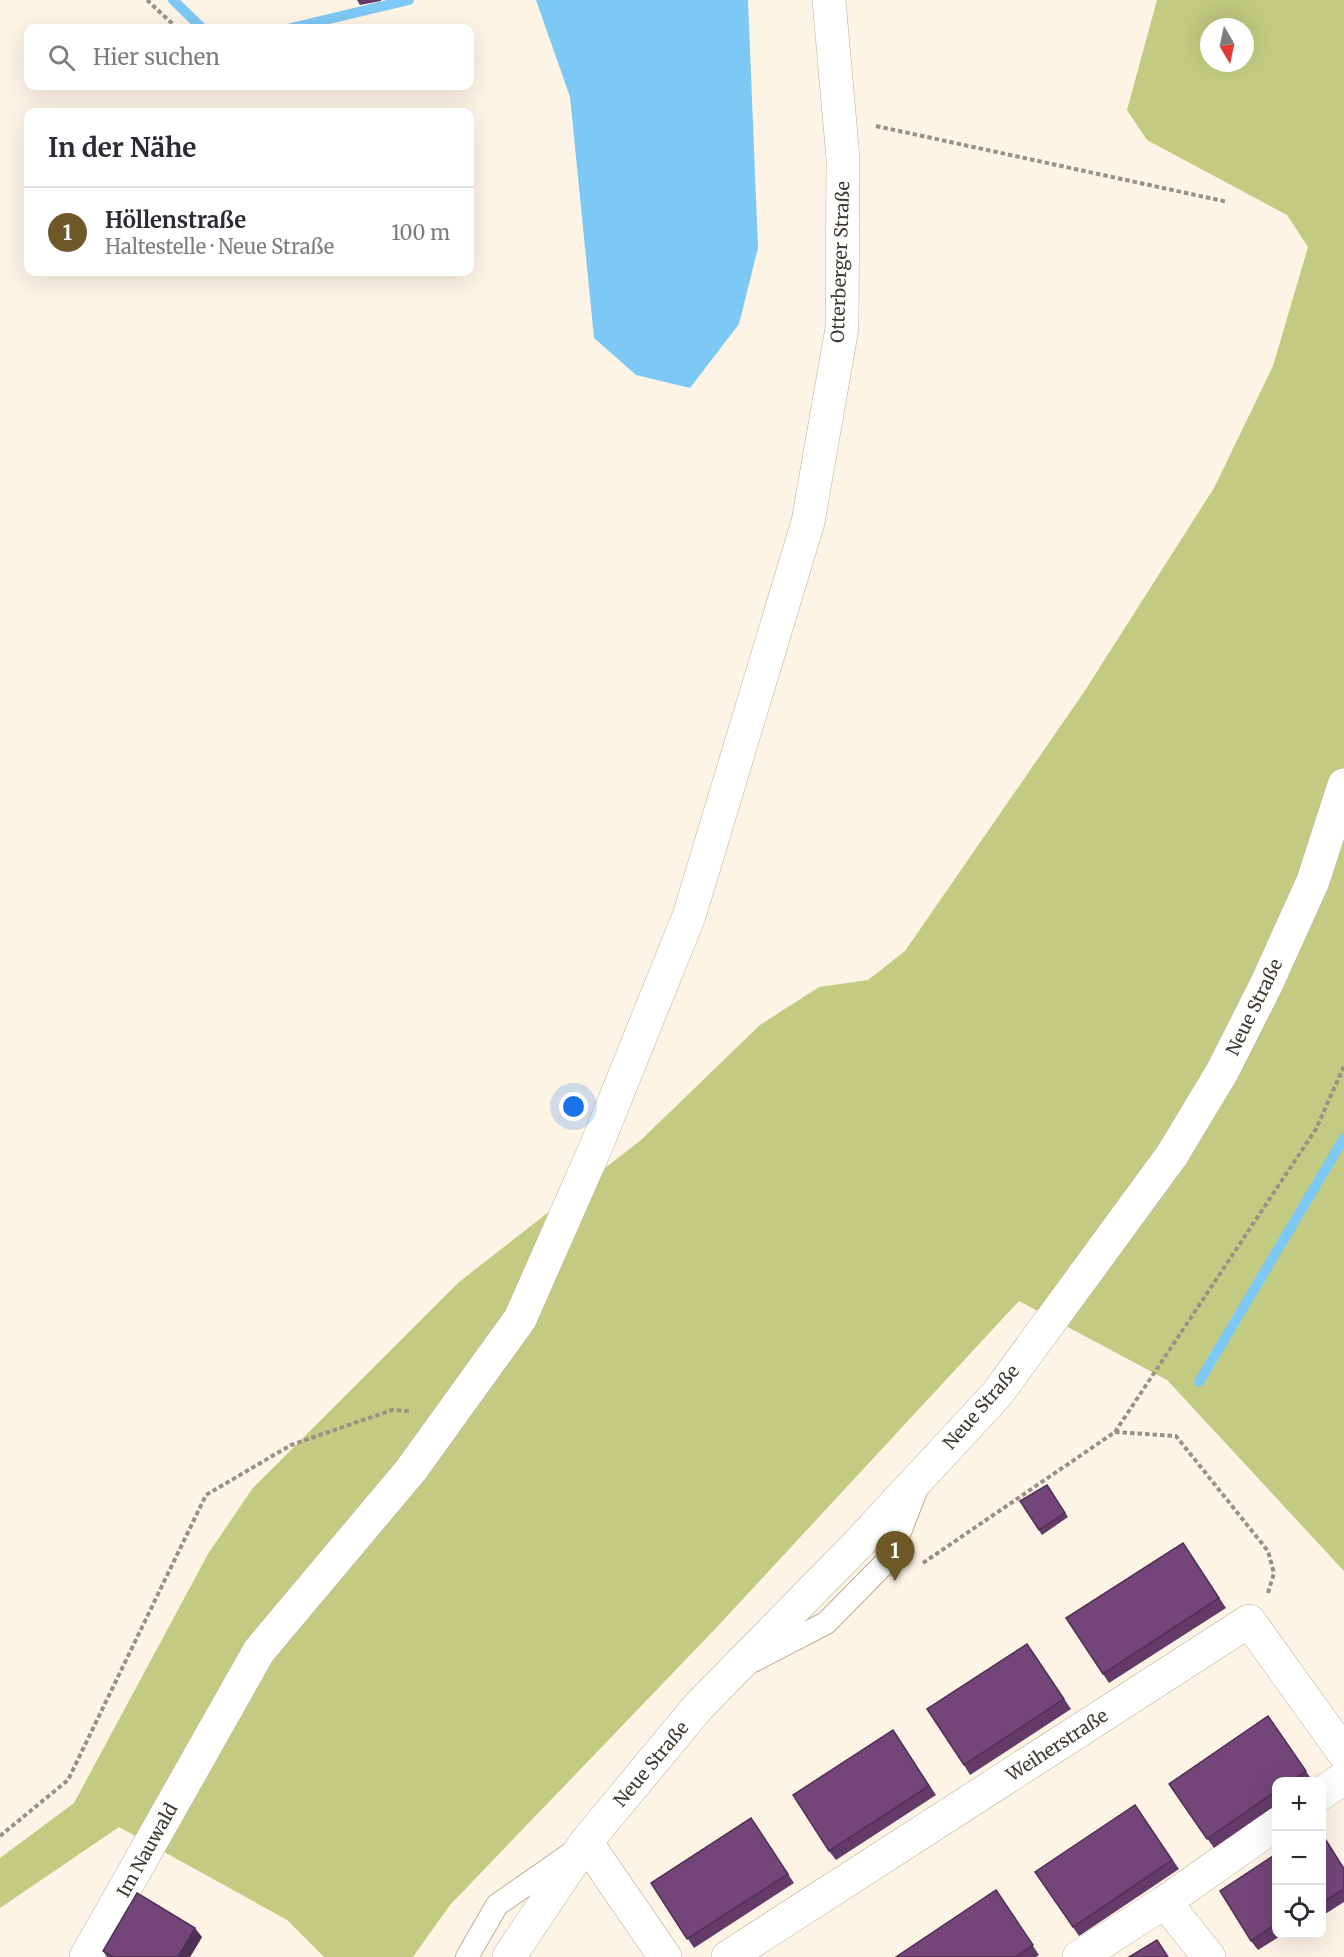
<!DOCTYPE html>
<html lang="de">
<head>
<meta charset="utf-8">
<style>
	:root { --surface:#fff; --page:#f2f2f3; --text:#2b2b33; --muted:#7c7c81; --line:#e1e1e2; --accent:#6e5828 }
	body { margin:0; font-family:Merriweather,serif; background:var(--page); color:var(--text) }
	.controls { position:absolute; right:18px; bottom:18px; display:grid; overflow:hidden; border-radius:12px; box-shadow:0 6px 24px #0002 }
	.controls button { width:54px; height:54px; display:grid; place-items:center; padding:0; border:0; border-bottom:2px solid var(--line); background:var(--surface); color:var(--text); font:30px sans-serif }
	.compass { position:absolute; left:1200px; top:18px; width:54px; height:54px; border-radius:50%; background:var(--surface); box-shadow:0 6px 24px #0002; rotate:171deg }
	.you { position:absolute; left:574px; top:1107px; width:21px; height:21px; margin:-15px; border:4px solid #fff; border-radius:50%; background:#1a73e8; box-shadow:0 0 0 9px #1a73e833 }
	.badge { display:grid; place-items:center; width:39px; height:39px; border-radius:50%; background:var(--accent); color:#fff; font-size:20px; font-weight:700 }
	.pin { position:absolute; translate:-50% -50px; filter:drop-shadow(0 2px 3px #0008) }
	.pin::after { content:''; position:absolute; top:32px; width:21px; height:18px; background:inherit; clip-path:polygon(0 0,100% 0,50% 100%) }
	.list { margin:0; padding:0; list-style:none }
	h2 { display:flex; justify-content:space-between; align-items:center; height:78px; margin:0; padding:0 24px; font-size:26px }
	h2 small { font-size:20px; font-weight:400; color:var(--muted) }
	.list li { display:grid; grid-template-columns:39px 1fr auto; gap:18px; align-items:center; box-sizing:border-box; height:90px; padding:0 24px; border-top:2px solid var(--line) }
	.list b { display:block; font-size:22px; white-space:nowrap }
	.list p { margin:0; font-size:20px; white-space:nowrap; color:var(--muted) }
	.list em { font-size:20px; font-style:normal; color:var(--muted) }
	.icon { flex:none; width:33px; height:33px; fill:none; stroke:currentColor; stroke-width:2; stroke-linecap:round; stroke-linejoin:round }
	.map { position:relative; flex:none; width:1344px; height:1957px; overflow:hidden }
	.search { position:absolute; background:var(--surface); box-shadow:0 6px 24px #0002; left:24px; top:24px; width:450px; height:66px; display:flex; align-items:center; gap:15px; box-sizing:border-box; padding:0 21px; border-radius:12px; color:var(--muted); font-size:22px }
	.panel { position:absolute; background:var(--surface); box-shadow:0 6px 24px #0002; left:24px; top:108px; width:450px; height:168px; border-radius:12px }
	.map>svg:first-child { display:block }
	.green { fill:#c2cb81; fill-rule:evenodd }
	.water { fill:#7dc9f5 }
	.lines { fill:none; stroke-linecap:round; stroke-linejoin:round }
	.stream { stroke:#7dc9f5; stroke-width:10 }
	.service-casing { stroke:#bdad98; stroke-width:24 }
	.minor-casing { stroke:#bdad98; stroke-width:34 }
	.secondary-casing { stroke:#bdad98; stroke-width:34 }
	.path { stroke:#999186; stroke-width:4; stroke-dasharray:4.5 3; stroke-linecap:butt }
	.service { stroke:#fff; stroke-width:22 }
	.minor { stroke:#fff; stroke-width:33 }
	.secondary { stroke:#fff; stroke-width:33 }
	.wall { fill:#643b68 }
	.shaded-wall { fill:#513055 }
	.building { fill:#744579; stroke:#513055; stroke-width:1.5 }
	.labels { text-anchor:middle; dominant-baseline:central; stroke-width:6; stroke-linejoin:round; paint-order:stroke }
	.street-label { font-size:18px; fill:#3e382f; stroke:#fff }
</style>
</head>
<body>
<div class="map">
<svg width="1344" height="1957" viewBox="0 0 1344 1957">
	<rect width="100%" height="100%" fill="#fef4e6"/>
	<!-- green -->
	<path class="green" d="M1157,0H1344V1571L1167,1380L1019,1301L717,1627L450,1905L413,1957H324L287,1920L119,1827L0,1908V1858L74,1803L208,1554L252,1489L459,1282L641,1140L760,1025L819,987L868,980L905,951L1084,692L1214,488L1273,366L1308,247L1287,215L1147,140L1127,110ZM1209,27H1245V63H1209Z"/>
	<!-- water -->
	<path class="water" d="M536,0H748L758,248L739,324L690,388L636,375L594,338L570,97Z"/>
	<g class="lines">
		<!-- stream -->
		<g class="stream">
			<path d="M173,0L202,28"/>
			<path d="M291,28L409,0"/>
			<path d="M1199,1382L1344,1138"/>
		</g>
		<defs>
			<g id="service">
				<path d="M753,1661L826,1623L890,1558L917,1488"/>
				<path d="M467,1957L497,1905L573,1852"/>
			</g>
			<g id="minor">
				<path d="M1322,1793L1344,1778"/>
				<path d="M586,1842L665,1957"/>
				<path d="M1165,1902L1209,1957"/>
				<path d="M86,1957L259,1651L411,1470L520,1319L595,1149L689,916L808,522L842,328L843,159L829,0"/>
				<path d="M728,1957L1249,1621L1344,1753"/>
				<path d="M1079,1957L1165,1902L1276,1824"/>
			</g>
			<path id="secondary" d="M509,1957L586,1842L698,1707L856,1546L997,1394L1172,1155L1222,1072L1266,985L1313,881L1344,785"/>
		</defs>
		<!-- service casing -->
		<use href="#service" class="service-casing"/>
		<!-- minor casing -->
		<use href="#minor" class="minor-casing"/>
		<!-- secondary casing -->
		<use href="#secondary" class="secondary-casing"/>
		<!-- path -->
		<g class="path">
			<path d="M147,0L177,28"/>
			<path d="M876,126L1228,202"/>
			<path d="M1115,1432L1316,1129L1344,1066"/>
			<path d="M923,1563L1115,1432L1176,1436L1268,1551L1274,1573L1268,1593"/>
			<path d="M0,1836L68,1780L206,1495L291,1445L392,1410L411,1411"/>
		</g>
		<!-- service -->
		<use href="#service" class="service"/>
		<!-- minor -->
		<use href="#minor" class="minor"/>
		<!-- secondary -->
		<use href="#secondary" class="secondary"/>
	</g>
	<!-- wall -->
	<g class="wall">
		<path d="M357,0H381V1L360,5Z"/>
		<path d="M1047,1485L1068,1517L1042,1535L1020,1501Z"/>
		<path d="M1189,1552L1226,1608L1109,1683L1066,1618Z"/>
		<path d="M1027,1644L1071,1709L970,1775L964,1765Z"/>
		<path d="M1268,1716L1312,1780L1310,1782H1276V1805L1214,1848L1169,1784Z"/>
		<path d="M893,1730L936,1795L836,1860L829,1851Z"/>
		<path d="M1135,1805L1179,1869L1079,1936L1035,1872Z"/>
		<path d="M751,1818L794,1883L694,1948L651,1883Z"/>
		<path d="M1322,1833L1344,1868V1902L1322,1916Z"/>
		<path d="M1276,1854V1935H1282L1258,1950L1251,1941Z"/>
		<path d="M996,1890L1039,1955L1036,1957H896Z"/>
		<path d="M202,1937L190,1957H107L103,1951Z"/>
	</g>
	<!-- shaded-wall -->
	<path class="shaded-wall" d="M195,1928L202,1937L190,1957H178Z"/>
	<!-- building -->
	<g class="building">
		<path d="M1047,1485L1065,1513L1039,1530L1020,1501Z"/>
		<path d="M1183,1543L1219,1598L1103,1674L1066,1618Z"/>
		<path d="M1027,1644L1064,1699L964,1765L927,1709Z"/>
		<path d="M1268,1716L1306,1771L1290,1782H1276V1791L1207,1839L1169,1784Z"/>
		<path d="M893,1730L929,1786L829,1851L793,1795Z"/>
		<path d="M1135,1805L1172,1860L1073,1927L1035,1872Z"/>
		<path d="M751,1818L788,1874L687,1939L651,1883Z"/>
		<path d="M1322,1834L1344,1869V1889L1322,1903Z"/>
		<path d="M1276,1854V1924L1251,1941L1220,1891Z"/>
		<path d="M996,1890L1033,1945L1015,1957H896Z"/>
		<path d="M137,1893L195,1928L178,1957H113L103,1951Z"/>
		<path d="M1157,1940L1168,1957H1129Z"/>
	</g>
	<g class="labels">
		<!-- street labels -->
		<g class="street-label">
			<text transform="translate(840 262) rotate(-88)">Otterberger Straße</text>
			<text transform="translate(1254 1007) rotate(-64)">Neue Straße</text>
			<text transform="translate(981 1407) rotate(-49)">Neue Straße</text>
			<text transform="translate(1057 1745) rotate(-33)">Weiherstraße</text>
			<text transform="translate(651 1764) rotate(-50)">Neue Straße</text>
			<text transform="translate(147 1850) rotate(-61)">Im Nauwald</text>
		</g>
	</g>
</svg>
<div class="controls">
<button>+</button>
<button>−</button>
<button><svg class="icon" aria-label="locate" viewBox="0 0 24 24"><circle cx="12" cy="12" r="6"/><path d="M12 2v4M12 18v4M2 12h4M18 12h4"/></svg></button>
</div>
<svg class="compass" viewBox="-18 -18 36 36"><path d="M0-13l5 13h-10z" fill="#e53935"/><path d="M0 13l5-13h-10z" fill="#7c7c81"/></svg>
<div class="you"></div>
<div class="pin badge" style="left:895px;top:1581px">1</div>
<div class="search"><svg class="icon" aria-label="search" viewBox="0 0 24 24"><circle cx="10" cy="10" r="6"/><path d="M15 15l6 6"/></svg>Hier suchen</div>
<section class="panel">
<h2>In der Nähe<small></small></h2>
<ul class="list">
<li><span class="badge">1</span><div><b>Höllenstraße</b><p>Haltestelle · Neue Straße</p></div><em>100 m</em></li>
</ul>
</section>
</div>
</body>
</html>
